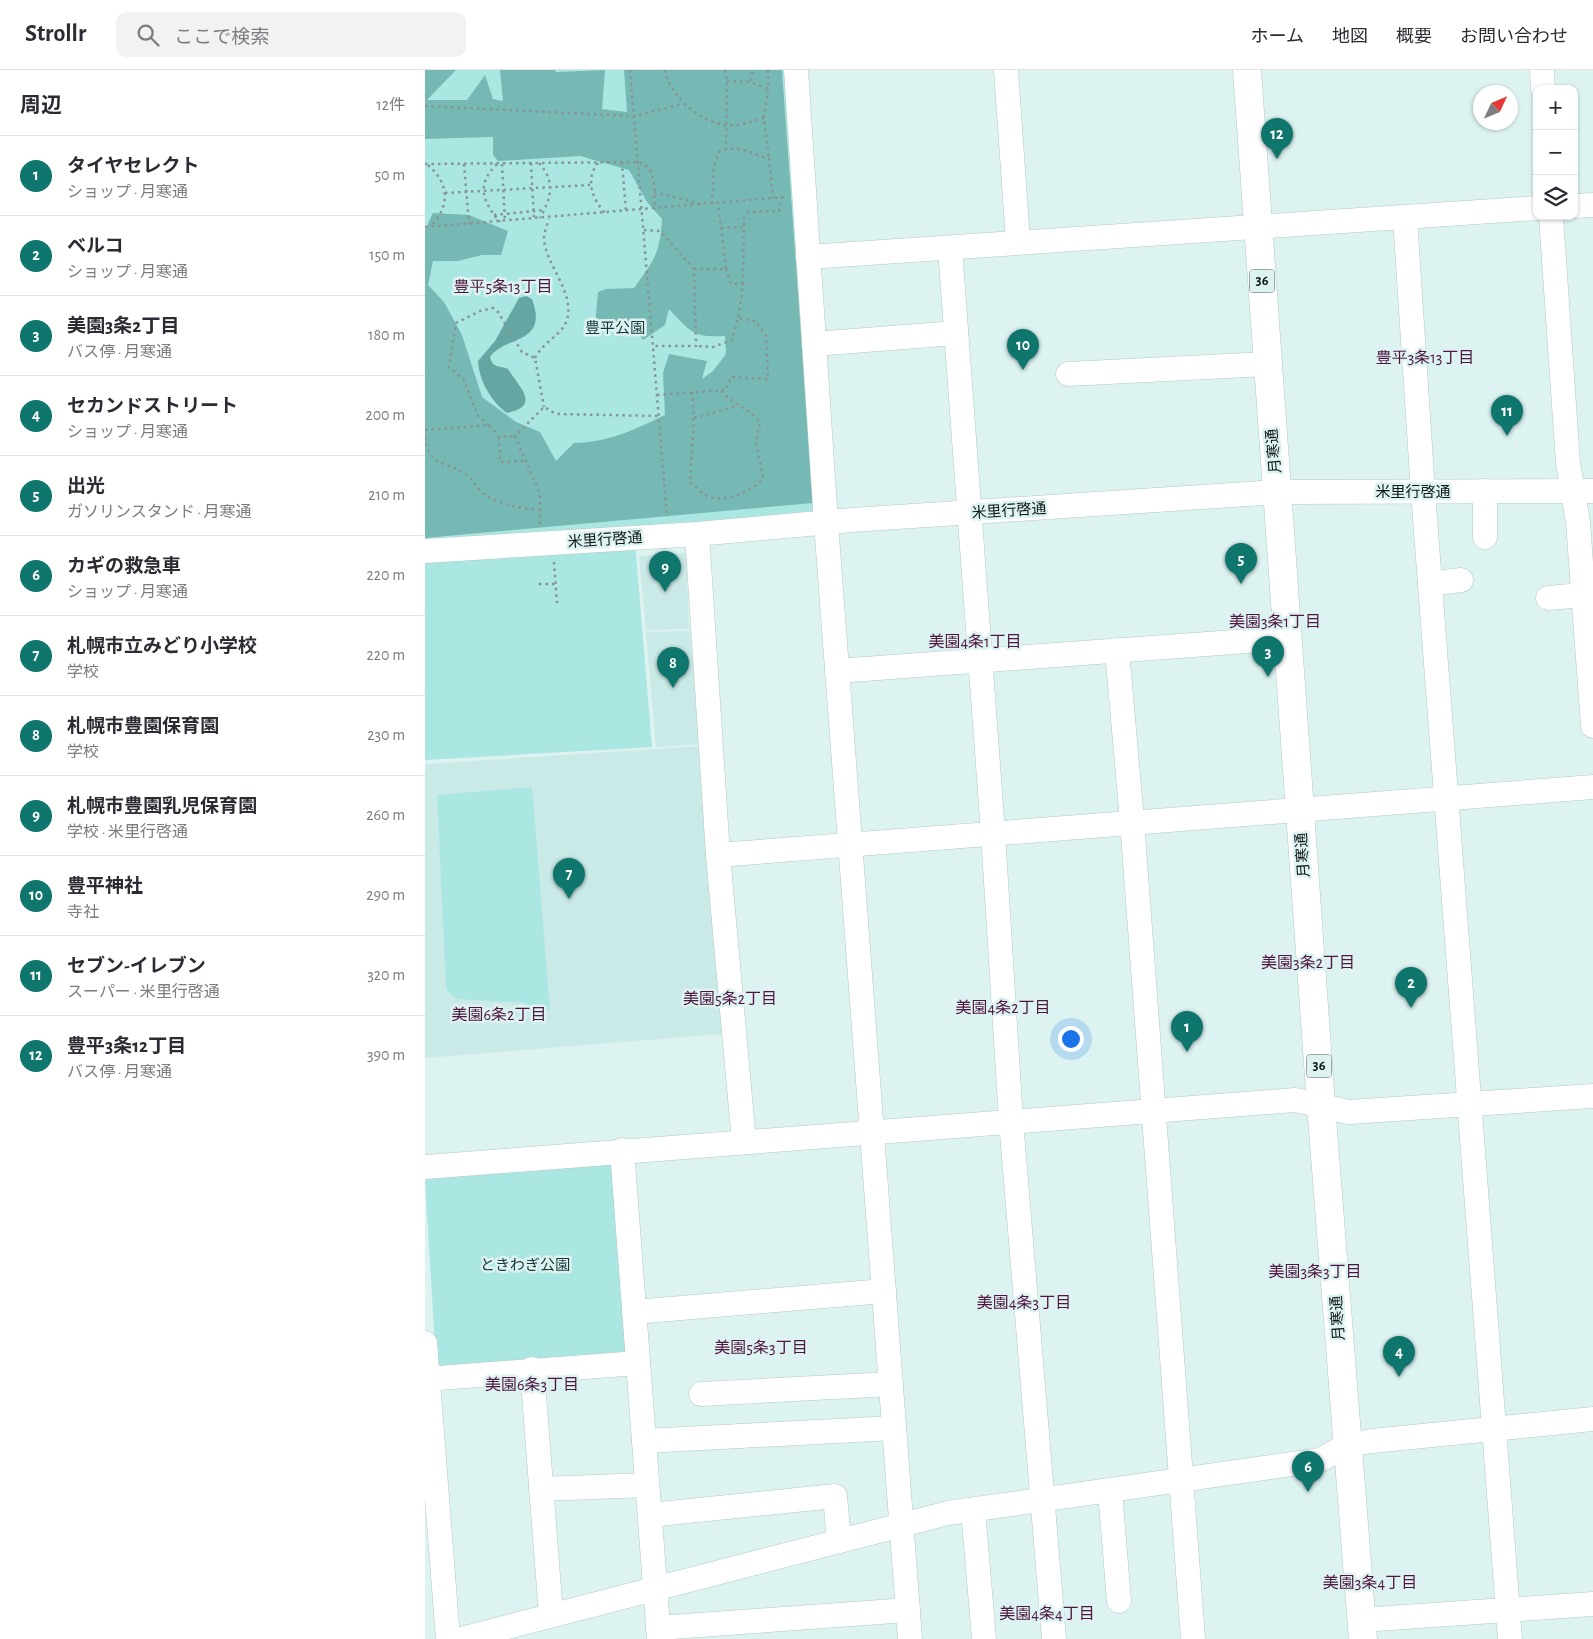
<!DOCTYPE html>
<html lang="ja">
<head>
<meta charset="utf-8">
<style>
	:root { --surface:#fff; --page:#f2f2f3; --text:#2b2b33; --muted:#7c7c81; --line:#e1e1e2; --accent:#0f766e }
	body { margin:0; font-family:"Alegreya Sans","Noto Sans JP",sans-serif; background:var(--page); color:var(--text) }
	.controls { position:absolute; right:15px; top:15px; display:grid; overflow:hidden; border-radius:10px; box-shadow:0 1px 4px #0004 }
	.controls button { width:45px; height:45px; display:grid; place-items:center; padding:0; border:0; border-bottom:1px solid var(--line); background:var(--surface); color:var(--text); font:25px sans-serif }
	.compass { position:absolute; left:1048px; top:15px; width:45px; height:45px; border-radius:50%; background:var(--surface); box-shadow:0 1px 4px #0004; rotate:46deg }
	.you { position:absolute; left:645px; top:968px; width:18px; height:18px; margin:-12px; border:4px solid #fff; border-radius:50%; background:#1a73e8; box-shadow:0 0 0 8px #1a73e833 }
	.badge { display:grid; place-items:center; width:32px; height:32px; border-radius:50%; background:var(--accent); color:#fff; font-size:16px; font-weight:700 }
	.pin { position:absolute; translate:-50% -41px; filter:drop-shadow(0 1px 2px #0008) }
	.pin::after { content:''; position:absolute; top:26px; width:18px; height:15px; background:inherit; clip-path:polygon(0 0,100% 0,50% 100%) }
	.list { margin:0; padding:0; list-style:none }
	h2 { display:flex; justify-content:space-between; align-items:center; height:65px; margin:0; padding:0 20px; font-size:21px }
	h2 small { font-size:16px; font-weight:400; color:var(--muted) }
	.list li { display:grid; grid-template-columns:32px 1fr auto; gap:15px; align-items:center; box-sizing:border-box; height:80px; padding:0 20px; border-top:1px solid var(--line) }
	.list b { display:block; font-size:19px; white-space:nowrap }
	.list p { margin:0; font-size:16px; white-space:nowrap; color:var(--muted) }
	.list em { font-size:16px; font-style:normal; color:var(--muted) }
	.icon { flex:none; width:28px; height:28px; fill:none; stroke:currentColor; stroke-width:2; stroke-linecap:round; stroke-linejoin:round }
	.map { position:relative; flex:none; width:1168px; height:1569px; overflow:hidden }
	header { display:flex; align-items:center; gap:30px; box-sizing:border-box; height:70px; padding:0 25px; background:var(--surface); border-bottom:1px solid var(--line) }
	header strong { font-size:24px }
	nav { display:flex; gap:28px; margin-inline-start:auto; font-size:18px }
	.search { width:350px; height:45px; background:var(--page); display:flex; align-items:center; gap:12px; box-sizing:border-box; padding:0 18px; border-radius:10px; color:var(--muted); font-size:19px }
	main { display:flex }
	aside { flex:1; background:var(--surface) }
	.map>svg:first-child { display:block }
	.built { fill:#caeae7 }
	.green { fill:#abe7e2 }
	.forest { fill:#76b9b4 }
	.water { fill:#64a6a2 }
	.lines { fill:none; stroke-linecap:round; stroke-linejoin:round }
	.minor-casing { stroke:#b2c8c6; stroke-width:25 }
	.highway-casing { stroke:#b2c8c6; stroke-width:29 }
	.path { stroke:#859594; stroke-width:2.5; stroke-dasharray:2.5 4; stroke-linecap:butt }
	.minor { stroke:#fff; stroke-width:24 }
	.highway { stroke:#fff; stroke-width:28 }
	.labels { text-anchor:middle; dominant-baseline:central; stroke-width:5; stroke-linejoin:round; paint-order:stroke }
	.shield { fill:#ddf3f1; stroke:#4d5958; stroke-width:1 }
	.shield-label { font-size:14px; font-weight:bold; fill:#0f1716 }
	.park-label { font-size:15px; fill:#153735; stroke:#ddf3f1 }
	.street-label { font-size:15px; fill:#0f1716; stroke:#ddf3f1 }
	.neighbourhood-label { font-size:16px; fill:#4f1640; stroke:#ddf3f1 }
</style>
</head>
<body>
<header>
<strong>Strollr</strong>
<div class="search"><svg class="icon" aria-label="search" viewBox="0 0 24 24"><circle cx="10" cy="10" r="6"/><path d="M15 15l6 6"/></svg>ここで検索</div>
<nav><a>ホーム</a><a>地図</a><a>概要</a><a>お問い合わせ</a></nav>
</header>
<main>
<aside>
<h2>周辺<small>12件</small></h2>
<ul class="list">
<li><span class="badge">1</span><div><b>タイヤセレクト</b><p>ショップ · 月寒通</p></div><em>50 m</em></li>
<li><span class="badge">2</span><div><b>ベルコ</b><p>ショップ · 月寒通</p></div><em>150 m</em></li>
<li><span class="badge">3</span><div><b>美園3条2丁目</b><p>バス停 · 月寒通</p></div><em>180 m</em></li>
<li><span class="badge">4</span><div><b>セカンドストリート</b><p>ショップ · 月寒通</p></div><em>200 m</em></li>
<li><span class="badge">5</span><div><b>出光</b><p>ガソリンスタンド · 月寒通</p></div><em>210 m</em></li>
<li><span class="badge">6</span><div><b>カギの救急車</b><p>ショップ · 月寒通</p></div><em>220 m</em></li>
<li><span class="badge">7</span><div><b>札幌市立みどり小学校</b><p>学校</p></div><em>220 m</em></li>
<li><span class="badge">8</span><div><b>札幌市豊園保育園</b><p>学校</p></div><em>230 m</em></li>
<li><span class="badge">9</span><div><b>札幌市豊園乳児保育園</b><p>学校 · 米里行啓通</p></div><em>260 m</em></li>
<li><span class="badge">10</span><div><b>豊平神社</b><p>寺社</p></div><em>290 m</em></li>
<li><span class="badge">11</span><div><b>セブン-イレブン</b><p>スーパー · 米里行啓通</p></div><em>320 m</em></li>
<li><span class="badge">12</span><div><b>豊平3条12丁目</b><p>バス停 · 月寒通</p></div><em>390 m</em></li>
</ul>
</aside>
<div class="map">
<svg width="1168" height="1569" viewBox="0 0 1168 1569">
	<rect width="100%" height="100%" fill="#ddf3f1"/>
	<!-- built -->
	<g class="built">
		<path d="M261,483L264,559L221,560L214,486Z"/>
		<path d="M265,561L275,674L231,677L221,562Z"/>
		<path d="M277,676L297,964L0,988V694Z"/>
	</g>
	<!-- green -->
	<g class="green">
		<path d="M0,0H365L393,445L209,460L227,677L0,690Z"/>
		<path d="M107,717L125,940L117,942L99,933L31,929L21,919L12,725Z"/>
		<path d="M173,1089L187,1095L203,1279L197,1283L16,1299L11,1291L0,1111L5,1104Z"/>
	</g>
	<!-- forest -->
	<path class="forest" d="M0,0H31L2,30H42L60,5L68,29L78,31L75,0H130L131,2L180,0L177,39L202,42L199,0H357L388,433L0,468V160L8,143L44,145L83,161L76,185H57L33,191H8L3,215L19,232L37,265L57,327L91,352L115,362L131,391L149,373C182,373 211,359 240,345L238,303L244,284L282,291L277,309L288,301L301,284L300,266C269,268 265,262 244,239L240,255L218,270L207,253L170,256L173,222L181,219L209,218C229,190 235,184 237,149L222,132L204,100L155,86L73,91L68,85V67L0,69Z"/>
	<!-- water -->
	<path class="water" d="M101,226L107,229C124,275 80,265 65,287C68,299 74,295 83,299C94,317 117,336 82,343C66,331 54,311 53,291L70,271L94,228Z"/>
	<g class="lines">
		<defs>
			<g id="minor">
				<path d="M371,0L401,453L485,1569"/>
				<path d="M581,0L593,172"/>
				<path d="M1117,0L1118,19"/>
				<path d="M1149,136L1168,135"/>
				<path d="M1126,146L1143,393L1153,452L1168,656"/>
				<path d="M980,148L998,422L1085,1569"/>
				<path d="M525,178L568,763L586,1051L629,1569"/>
				<path d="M383,187L1112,138"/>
				<path d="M389,274L531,263"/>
				<path d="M643,304L842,294"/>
				<path d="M1060,421V467"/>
				<path d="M272,464L293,785L319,1072"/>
				<path d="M0,481L272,464L427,450L853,422L1168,421"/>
				<path d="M1005,514L1036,510"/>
				<path d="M1123,528L1158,525"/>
				<path d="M692,580L707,751L768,1569"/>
				<path d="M412,601L863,568"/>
				<path d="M293,785L1168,717"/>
				<path d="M197,1080L234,1569"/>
				<path d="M0,1097L870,1030L924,1042L1168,1026"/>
				<path d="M209,1242L459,1221"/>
				<path d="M0,1273L23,1569"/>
				<path d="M107,1299L126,1545"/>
				<path d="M0,1309L213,1293"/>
				<path d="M276,1324L466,1314"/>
				<path d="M219,1371L469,1358"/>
				<path d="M116,1419L222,1415"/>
				<path d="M685,1421L694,1531"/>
				<path d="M548,1440L559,1569"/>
				<path d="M225,1445L410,1426L414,1471"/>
				<path d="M936,1550L1168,1534"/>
				<path d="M233,1558L483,1540"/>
				<path d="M36,1569L523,1443L895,1390L922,1375L947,1371L1168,1349"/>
			</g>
			<path id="highway" d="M822,0L896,1035L938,1569"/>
		</defs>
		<!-- minor casing -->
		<use href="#minor" class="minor-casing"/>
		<!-- highway casing -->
		<use href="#highway" class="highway-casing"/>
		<!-- path -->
		<g class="path">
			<path d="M205,0L242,447"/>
			<path d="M240,0C245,27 274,51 300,55C313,57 327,51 339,48"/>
			<path d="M300,0L302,11L301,79"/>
			<path d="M343,0V19L339,48L344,89"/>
			<path d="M302,11L325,12L343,19"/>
			<path d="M326,11L328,0"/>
			<path d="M0,36L209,46L258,34"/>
			<path d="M197,92L201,142"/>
			<path d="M106,93L109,149"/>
			<path d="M114,93C131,112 126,128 115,148"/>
			<path d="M173,93C160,109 167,129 180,143"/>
			<path d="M0,94L213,92C234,97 228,122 230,139"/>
			<path d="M39,94L44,154"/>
			<path d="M72,94C51,115 57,131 75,152"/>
			<path d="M77,94L80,152"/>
			<path d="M3,95C25,114 25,137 5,157"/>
			<path d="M229,122L276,134"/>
			<path d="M20,123L165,115"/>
			<path d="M287,134L289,96L294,82C310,73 328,84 344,89L348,128"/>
			<path d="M69,145L120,140"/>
			<path d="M0,157L360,127"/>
			<path d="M296,158L319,157"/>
			<path d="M219,160L235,161L269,199L271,276H228"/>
			<path d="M269,199H301L293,133"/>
			<path d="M301,199L306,214H318L313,248"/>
			<path d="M318,214L319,148L323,142L354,141L357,127"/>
			<path d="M110,288C118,272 137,265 142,250C150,221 120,195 119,168C119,162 122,155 124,149"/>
			<path d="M267,322C271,352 266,383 265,413C271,417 278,424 284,427C300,433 329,421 338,408L331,372L335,352C323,338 308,335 296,320"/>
			<path d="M232,325L301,320L306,307L343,309L341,266L330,251L313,248L307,270L288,277L271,276"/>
			<path d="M269,348L312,336"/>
			<path d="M64,355L53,346L39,310L24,297L31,253L55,241L68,238L73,242L97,282L110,288L119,337"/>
			<path d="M0,360L64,355L74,367L90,366"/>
			<path d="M0,367C3,397 22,391 40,404C49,409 53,422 62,426C77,435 98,439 115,440"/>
			<path d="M74,367L75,392L101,391"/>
			<path d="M115,454V424L90,366L119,337L131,344L234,346"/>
			<path d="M129,492L132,533"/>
			<path d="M114,514H130"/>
		</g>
		<!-- minor -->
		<use href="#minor" class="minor"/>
		<!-- highway -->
		<use href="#highway" class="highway"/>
	</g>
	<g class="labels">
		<!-- shield labels -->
		<g class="shield">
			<rect x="824.5" y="199.5" width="25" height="23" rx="4"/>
			<rect x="881.5" y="984.5" width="25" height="23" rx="4"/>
		</g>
		<g class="shield-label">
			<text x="837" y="211">36</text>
			<text x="894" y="996">36</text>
		</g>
		<!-- park labels -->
		<g class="park-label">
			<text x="190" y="258">豊平公園</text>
			<text x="100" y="1195">ときわぎ公園</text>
		</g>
		<!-- street labels -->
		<g class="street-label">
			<text transform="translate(849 381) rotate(-95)">月寒通</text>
			<text x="988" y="422">米里行啓通</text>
			<text transform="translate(584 441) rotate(-4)">米里行啓通</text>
			<text transform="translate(180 470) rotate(-4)">米里行啓通</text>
			<text transform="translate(878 785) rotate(-94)">月寒通</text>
			<text transform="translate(913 1248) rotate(-94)">月寒通</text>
		</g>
		<!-- neighbourhood labels -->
		<g class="neighbourhood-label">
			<text x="78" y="217">豊平5条13丁目</text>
			<text x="1000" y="288">豊平3条13丁目</text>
			<text x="850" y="552">美園3条1丁目</text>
			<text x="550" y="572">美園4条1丁目</text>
			<text x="883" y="893">美園3条2丁目</text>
			<text x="305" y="929">美園5条2丁目</text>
			<text x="578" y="938">美園4条2丁目</text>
			<text x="74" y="945">美園6条2丁目</text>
			<text x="890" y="1202">美園3条3丁目</text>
			<text x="599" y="1233">美園4条3丁目</text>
			<text x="336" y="1278">美園5条3丁目</text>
			<text x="107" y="1315">美園6条3丁目</text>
			<text x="945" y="1513">美園3条4丁目</text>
			<text x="622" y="1544">美園4条4丁目</text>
		</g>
	</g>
</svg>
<div class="controls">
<button>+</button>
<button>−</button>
<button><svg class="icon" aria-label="layers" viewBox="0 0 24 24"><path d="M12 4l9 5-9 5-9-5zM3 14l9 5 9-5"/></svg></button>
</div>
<svg class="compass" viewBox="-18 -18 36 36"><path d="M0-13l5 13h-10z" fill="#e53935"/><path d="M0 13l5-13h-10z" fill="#7c7c81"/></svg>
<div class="you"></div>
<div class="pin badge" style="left:762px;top:982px">1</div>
<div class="pin badge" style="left:986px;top:938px">2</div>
<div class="pin badge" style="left:843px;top:607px">3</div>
<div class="pin badge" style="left:974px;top:1307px">4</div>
<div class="pin badge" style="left:816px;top:514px">5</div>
<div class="pin badge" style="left:883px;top:1422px">6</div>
<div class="pin badge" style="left:144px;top:829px">7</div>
<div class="pin badge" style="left:248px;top:618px">8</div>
<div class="pin badge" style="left:240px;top:522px">9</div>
<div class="pin badge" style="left:598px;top:300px">10</div>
<div class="pin badge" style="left:1082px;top:366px">11</div>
<div class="pin badge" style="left:852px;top:89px">12</div>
</div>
</main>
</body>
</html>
